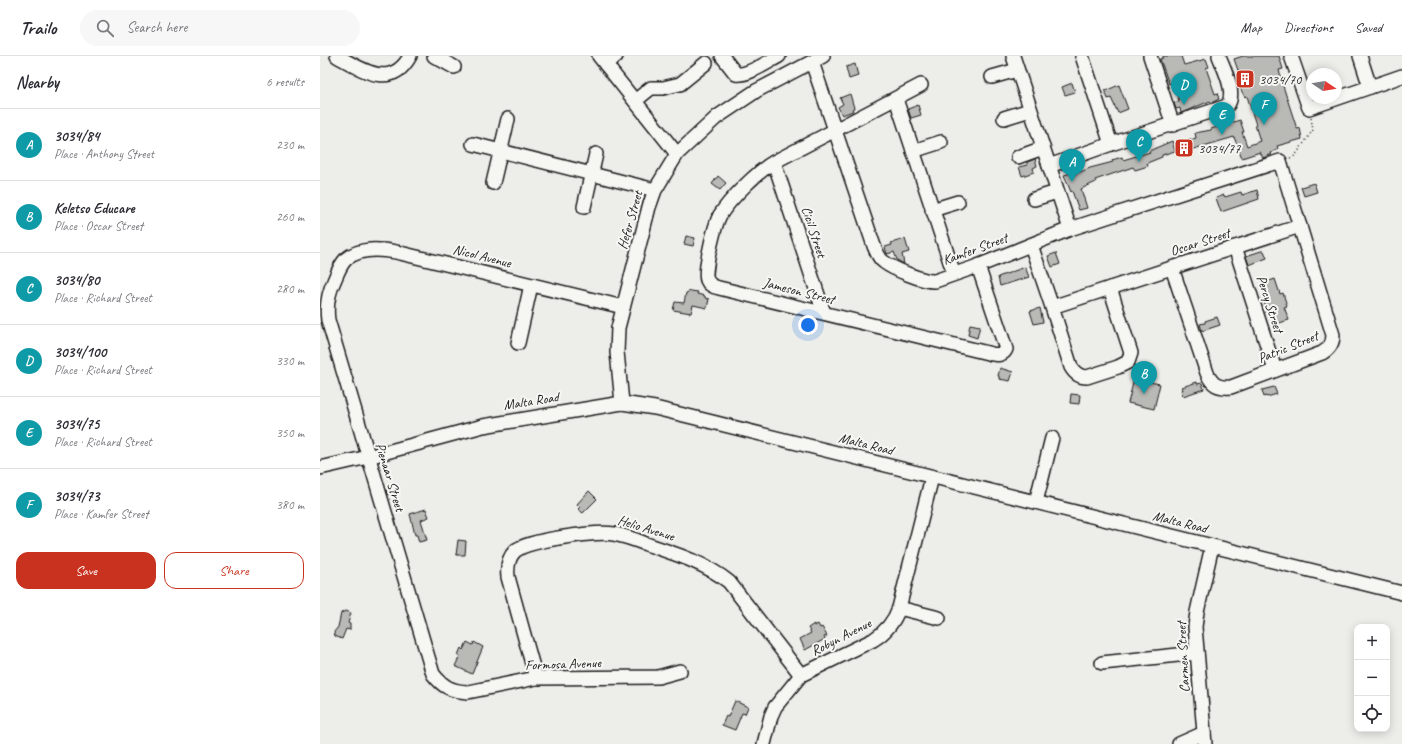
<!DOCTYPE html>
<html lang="en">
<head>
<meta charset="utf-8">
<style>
	:root { --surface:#fff; --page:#f7f7f7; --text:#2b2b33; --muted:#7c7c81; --line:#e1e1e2; --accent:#c8321e }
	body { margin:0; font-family:Caveat,sans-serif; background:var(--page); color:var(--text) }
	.controls { position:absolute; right:12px; bottom:12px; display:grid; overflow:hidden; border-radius:8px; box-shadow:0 2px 10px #0003 }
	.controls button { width:36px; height:36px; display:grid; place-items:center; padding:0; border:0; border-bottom:1px solid var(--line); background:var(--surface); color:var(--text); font:20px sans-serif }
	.compass { position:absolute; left:986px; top:12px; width:36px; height:36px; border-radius:50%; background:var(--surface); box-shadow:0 2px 10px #0003; rotate:102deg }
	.you { position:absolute; left:488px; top:269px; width:14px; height:14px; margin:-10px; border:3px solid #fff; border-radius:50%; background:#1a73e8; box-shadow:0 0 0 6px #1a73e833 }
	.badge { display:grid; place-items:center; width:26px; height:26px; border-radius:50%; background:var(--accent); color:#fff; font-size:13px; font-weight:700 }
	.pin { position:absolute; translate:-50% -33px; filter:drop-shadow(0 1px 2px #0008) }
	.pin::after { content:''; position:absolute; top:21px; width:14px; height:12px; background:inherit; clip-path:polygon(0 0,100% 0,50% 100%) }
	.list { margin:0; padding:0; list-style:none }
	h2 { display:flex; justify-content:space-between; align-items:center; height:52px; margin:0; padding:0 16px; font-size:17px }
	h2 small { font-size:13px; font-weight:400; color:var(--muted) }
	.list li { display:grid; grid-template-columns:26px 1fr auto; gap:12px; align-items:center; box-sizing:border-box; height:72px; padding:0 16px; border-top:1px solid var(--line) }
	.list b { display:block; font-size:15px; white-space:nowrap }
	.list p { margin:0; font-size:13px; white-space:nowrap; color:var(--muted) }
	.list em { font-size:13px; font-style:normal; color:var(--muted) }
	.actions { display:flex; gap:8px; padding:12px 16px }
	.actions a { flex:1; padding:9px 0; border:1px solid var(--accent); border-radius:12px; text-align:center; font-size:14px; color:var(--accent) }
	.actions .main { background:var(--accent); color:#fff }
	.icon { flex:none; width:22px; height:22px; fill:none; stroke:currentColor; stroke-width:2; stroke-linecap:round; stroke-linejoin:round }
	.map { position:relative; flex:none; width:1082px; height:688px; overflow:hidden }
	header { display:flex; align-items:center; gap:24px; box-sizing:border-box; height:56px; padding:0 20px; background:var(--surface); border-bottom:1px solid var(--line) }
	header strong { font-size:19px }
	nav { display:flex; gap:22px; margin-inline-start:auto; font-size:14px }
	.search { width:280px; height:36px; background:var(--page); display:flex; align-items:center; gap:10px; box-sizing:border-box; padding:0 14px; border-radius:22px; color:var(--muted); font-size:15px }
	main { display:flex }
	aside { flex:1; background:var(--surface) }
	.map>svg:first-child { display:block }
	.building { fill:#b9b9b6; stroke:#1c1c1c }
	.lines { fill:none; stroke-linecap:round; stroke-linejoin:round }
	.minor-casing { stroke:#1c1c1c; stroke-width:16 }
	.path { stroke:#1c1c1c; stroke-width:1.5; stroke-dasharray:1 3; stroke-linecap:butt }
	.minor { stroke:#f6f6f2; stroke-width:13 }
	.labels { text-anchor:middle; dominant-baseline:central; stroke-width:4; stroke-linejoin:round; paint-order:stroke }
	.poi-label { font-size:14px; fill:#1c1c1c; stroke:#f6f6f2; text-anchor:start }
	.street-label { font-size:14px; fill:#1c1c1c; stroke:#f6f6f2 }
</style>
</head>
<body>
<header>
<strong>Trailo</strong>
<div class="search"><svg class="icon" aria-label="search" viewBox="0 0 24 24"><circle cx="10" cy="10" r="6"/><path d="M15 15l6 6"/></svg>Search here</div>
<nav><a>Map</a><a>Directions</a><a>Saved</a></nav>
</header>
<main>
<aside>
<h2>Nearby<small>6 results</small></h2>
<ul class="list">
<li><span class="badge" style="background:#0f9aa8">A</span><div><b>3034/84</b><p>Place · Anthony Street</p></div><em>230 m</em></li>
<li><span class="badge" style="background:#0f9aa8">B</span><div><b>Keletso Educare</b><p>Place · Oscar Street</p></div><em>260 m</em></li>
<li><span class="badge" style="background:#0f9aa8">C</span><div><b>3034/80</b><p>Place · Richard Street</p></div><em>280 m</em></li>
<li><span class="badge" style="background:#0f9aa8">D</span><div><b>3034/100</b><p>Place · Richard Street</p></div><em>330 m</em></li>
<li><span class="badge" style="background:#0f9aa8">E</span><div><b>3034/75</b><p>Place · Richard Street</p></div><em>350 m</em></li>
<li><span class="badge" style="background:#0f9aa8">F</span><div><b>3034/73</b><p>Place · Kamfer Street</p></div><em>380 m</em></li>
</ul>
<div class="actions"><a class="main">Save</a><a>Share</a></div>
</aside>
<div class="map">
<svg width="1082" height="688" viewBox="0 0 1082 688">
	<rect width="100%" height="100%" fill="#edede9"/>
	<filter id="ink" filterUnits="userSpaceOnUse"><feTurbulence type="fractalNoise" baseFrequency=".025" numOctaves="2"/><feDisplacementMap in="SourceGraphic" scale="8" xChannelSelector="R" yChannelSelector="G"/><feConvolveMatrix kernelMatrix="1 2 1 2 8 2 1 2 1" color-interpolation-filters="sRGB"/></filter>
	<g filter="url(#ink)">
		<!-- building -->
		<g class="building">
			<path d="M843,0H861L864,9L886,3L889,11L886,12L895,38L897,37L899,43L891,47L890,45L861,57L860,52L856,53L854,47L859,45L852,27L849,28L840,3L843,2Z"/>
			<path d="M923,0H959L963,13L959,14L964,33L977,73L980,72L982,83L957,90L958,93L951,97L952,98L943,102L940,96L922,102L914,81L870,94L871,95L861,98L858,88L876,82L875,77L891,74V73L920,64L924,76H922L927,90L940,85L935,69H936L927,40L925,41L921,34L920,20L914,3Z"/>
			<path d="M535,8L538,20L529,23L526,11Z"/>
			<path d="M752,27L755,36L745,39L742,31Z"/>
			<path d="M799,29L808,53L798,57L791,42L788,43L785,35Z"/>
			<path d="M530,38L534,52L532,53L533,55L522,59L518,51L523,48L520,42Z"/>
			<path d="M598,49L601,59L591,62L588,53Z"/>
			<path d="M852,85L855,95L842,99V101L827,107L828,110L815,114L813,111L775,124L776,126L761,133L767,152L759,154L752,135L751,136L744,119L751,117L753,119L770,112L793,106L792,104L802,101L803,104L830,96L829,95Z"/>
			<path d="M715,103L717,110L713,112L714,116L702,120L699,111L707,109V106Z"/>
			<path d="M398,120L406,127L400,134L392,128Z"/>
			<path d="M994,127L997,136L984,140L981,131Z"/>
			<path d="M937,134L939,143L901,156L896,142L904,139L905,141L921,136L922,139Z"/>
			<path d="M366,180L375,182L373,190L364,188Z"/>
			<path d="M585,183L589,196L582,198L584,208L577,204L574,196L567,198L565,191L572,189L571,187Z"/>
			<path d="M941,195H944L947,202L929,209L926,200Z"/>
			<path d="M736,197L740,208L732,211L728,200Z"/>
			<path d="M705,211L709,221L680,230L678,221Z"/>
			<path d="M955,223L960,238L963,237L967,250L964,251L969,264L956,268L952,256L948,258L944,246L946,245V243L947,242L943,230L945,229L944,227Z"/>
			<path d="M371,235L378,236L377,238L385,240V242L389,243L387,252L373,249L371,257L353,254L355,246L364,247L366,237Z"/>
			<path d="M720,252L723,266L714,268L710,255Z"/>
			<path d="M897,261L900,269L882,275L880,268L885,267V265Z"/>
			<path d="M650,268L660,270L657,282L648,279Z"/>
			<path d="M680,312L693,316L690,325L679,323V320H678Z"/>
			<path d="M814,323L840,328L834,353L808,347Z"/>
			<path d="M877,326V328L882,327L884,333L863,340L861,334H863L862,331Z"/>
			<path d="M954,331L957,338L947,341L946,340L944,341L942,334Z"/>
			<path d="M751,338L760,339L759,348L750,347Z"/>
			<path d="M269,435L277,443L263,457L258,453L260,451L257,448Z"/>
			<path d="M106,453L109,461L101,464L107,484L99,486L97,479H95L90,458Z"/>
			<path d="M138,484L146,485L145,499H136Z"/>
			<path d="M26,555L31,557L28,567L30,568V574L26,573L22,583L15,580L14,576L18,571L21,557Z"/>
			<path d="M494,568V570L498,568L500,572L502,571L507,580L504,581L505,583L485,594L480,583L491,577L488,572Z"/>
			<path d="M147,586L153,589L154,586L163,591L152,618L135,610L140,600L138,599L141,592L143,594Z"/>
			<path d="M415,645L428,651L425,658L422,657L415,674L402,669L406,660L408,661Z"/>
		</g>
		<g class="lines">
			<defs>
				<g id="minor">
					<path d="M17,0C41,13 71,35 90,0"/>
					<path d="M114,0L134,11"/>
					<path d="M279,0L357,98"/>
					<path d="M402,0L416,18C428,20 449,5 459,0"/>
					<path d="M693,0L750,173"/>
					<path d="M762,0L791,88"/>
					<path d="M830,0L853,69"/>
					<path d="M971,0L989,52L1082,20"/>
					<path d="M1040,0L1050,31"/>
					<path d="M492,6L554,190C556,195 559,203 564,206C573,213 604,226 615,225L658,210L750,173L960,105L1013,279C1013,288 1009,293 1002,297L911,331C898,332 892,329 887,317L852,212"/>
					<path d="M286,9L296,0"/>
					<path d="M672,21L697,14"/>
					<path d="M601,29L454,106C438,115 410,143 400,159C395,168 383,216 387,224C389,229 394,231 399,232L672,298C677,299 684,299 686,293L658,210"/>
					<path d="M576,43L634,218"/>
					<path d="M315,45L331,32H343L360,28L386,7"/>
					<path d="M684,62L710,54"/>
					<path d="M153,88L335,134"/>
					<path d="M593,95L621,86"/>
					<path d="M698,101L723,92"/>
					<path d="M454,106L504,257"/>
					<path d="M729,110L791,88L907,50C917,38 904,13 899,0"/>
					<path d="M173,127L188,63"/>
					<path d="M714,143L737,136"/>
					<path d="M264,151L276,98"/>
					<path d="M612,154L638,146"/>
					<path d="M711,189L732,251L980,170"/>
					<path d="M915,191L955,314"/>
					<path d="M303,251L76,196C60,193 40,191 26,203C20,209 17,218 14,225C8,238 6,250 8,264L113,618C123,631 131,635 148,636L216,622L338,621L360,615"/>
					<path d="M732,251L751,311C755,318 760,321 767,321L798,311L808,306L811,297L790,232"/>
					<path d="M198,287L211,229"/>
					<path d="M302,347L297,296L298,272L329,151L335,134L357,98L397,61L436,35L503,0"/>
					<path d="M0,412L48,401L163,370L302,347L335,352L376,362L1082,537"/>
					<path d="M716,446L732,382"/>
					<path d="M579,552L619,562"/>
					<path d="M782,607L877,597"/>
					<path d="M216,622L188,521C187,512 188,502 195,495C208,484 277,475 294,478C305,480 316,484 326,488C356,498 385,507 409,526L481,619"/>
					<path d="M444,688L451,660L455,651L481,619L553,584C566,576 574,566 579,552L612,421"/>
					<path d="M859,688L884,677"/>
					<path d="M885,688L875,571L877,556L892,490"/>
				</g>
			</defs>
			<!-- minor casing -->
			<use href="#minor" class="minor-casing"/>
			<!-- path -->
			<path class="path" d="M970,102L975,100L993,74L991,62"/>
			<!-- minor -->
			<use href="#minor" class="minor"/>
		</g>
	</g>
	<!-- icons -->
	<defs>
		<symbol id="building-square" viewBox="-11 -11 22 22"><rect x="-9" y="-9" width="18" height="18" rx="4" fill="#c8321e" stroke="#f6f6f2"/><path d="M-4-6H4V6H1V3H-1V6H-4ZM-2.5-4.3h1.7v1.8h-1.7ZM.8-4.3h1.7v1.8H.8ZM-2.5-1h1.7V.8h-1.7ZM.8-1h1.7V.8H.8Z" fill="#fff"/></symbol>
	</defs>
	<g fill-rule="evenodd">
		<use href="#building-square" x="914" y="12" width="22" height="22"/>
		<use href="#building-square" x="853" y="81" width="22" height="22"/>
	</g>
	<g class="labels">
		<!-- poi labels -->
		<g class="poi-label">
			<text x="939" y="23">3034/70</text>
			<text x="878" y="92">3034/77</text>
		</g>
		<!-- street labels -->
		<g class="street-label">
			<text transform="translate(310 164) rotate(-74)">Hefer Street</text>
			<text transform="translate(494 176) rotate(72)">Cicil Street</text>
			<text transform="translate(880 186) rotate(-18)">Oscar Street</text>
			<text transform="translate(655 193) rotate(-20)">Kamfer Street</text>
			<text transform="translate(162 200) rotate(14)">Nicol Avenue</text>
			<text transform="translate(479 235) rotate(14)">Jameson Street</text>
			<text transform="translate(950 248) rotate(72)">Percy Street</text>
			<text transform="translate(968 291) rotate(-22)">Patric Street</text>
			<text transform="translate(211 345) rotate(-9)">Malta Road</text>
			<text transform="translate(546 388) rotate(14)">Malta Road</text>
			<text transform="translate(70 421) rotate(73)">Pienaar Street</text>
			<text transform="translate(860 466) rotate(14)">Malta Road</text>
			<text transform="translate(326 472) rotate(17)">Helio Avenue</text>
			<text transform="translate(521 581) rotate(-27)">Robyn Avenue</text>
			<text transform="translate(863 601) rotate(-93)">Carmen Street</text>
			<text transform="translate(243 608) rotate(-2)">Formosa Avenue</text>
		</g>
	</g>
</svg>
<div class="controls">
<button>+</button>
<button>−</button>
<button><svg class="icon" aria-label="locate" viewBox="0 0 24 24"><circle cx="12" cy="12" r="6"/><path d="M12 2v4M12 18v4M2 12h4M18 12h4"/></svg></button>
</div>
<svg class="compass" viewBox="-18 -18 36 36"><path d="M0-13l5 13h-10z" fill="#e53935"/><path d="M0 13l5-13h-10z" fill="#7c7c81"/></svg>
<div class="you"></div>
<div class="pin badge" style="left:752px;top:126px;background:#0f9aa8">A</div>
<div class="pin badge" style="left:824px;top:338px;background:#0f9aa8">B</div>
<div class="pin badge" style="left:819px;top:106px;background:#0f9aa8">C</div>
<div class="pin badge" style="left:864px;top:49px;background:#0f9aa8">D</div>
<div class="pin badge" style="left:902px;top:79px;background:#0f9aa8">E</div>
<div class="pin badge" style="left:944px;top:69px;background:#0f9aa8">F</div>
</div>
</main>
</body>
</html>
